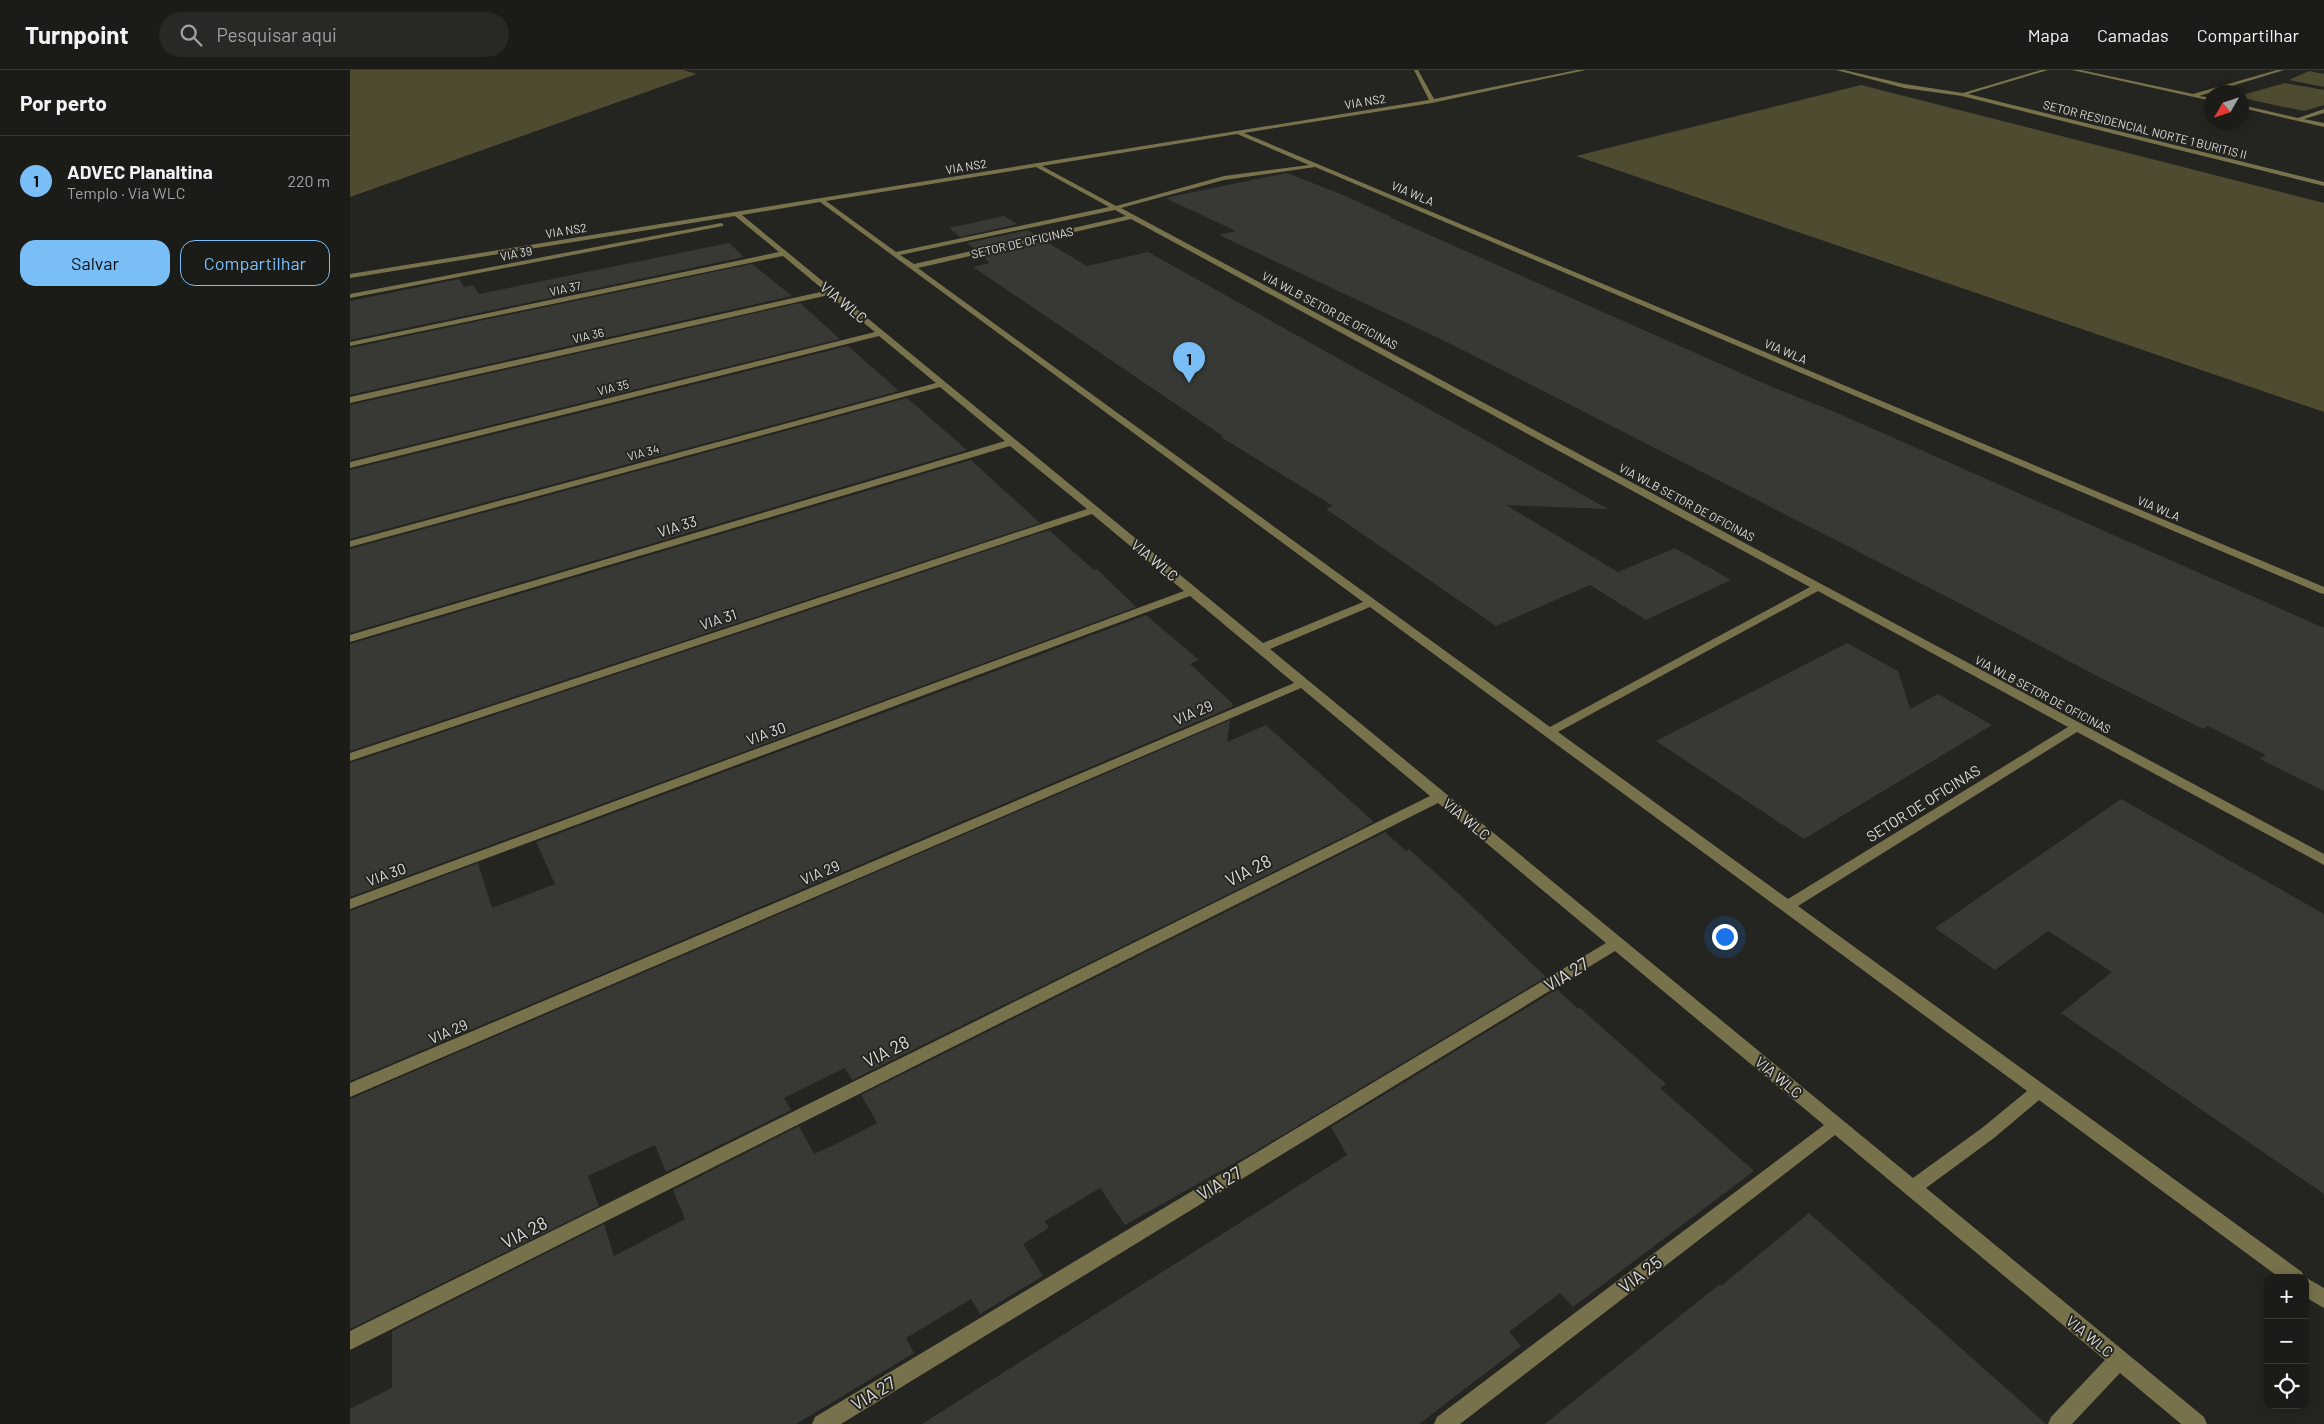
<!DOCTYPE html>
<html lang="pt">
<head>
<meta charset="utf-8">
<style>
	:root { --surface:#1b1b18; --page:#282825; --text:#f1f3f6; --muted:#a0a1a2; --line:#393937; --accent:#7abef8 }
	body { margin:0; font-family:Barlow,sans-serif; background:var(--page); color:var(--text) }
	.controls { position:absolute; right:15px; bottom:15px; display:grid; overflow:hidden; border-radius:10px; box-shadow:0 2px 12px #0003 }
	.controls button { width:45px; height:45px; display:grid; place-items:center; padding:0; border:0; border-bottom:1px solid var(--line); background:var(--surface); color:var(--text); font:25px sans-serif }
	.compass { position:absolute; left:1854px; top:15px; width:45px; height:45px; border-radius:50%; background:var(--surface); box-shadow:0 2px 12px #0003; rotate:231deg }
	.you { position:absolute; left:1374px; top:866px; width:18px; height:18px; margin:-12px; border:4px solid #fff; border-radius:50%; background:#1a73e8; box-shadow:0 0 0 8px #1a73e833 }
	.badge { display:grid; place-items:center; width:32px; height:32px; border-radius:50%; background:var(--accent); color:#111; font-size:16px; font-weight:700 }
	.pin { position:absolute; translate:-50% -41px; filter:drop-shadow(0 1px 2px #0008) }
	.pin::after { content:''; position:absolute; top:26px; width:18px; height:15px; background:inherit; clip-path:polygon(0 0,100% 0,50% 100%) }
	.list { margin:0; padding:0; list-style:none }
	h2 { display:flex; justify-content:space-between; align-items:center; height:65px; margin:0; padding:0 20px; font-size:21px }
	h2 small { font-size:16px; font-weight:400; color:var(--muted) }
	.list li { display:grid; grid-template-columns:32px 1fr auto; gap:15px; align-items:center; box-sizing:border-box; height:90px; padding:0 20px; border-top:1px solid var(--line) }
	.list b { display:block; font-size:19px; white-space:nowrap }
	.list p { margin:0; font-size:16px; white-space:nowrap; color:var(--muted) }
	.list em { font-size:16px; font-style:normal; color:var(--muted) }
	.actions { display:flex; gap:10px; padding:15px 20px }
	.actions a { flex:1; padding:11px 0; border:1px solid var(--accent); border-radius:15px; text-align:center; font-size:18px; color:var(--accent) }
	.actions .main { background:var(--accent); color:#111 }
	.icon { flex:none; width:28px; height:28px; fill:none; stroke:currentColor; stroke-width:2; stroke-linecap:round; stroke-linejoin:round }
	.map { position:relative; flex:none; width:1974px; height:1354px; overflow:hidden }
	header { display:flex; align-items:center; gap:30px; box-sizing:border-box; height:70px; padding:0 25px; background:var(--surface); border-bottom:1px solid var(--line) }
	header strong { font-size:24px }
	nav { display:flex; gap:28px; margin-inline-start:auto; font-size:18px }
	.search { width:350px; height:45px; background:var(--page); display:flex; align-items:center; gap:12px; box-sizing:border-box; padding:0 18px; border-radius:28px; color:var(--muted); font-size:19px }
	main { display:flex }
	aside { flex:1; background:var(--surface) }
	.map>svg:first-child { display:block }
	.green { fill:#4e4b31 }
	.building { fill:#383834 }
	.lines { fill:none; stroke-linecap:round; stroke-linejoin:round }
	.minor { fill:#77724b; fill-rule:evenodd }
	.labels { text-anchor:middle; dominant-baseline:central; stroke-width:4; stroke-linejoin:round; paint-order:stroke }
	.far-street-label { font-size:12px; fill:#dedddb; stroke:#242420 }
	.street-label { font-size:15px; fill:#dedddb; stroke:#242420 }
	.near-street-label { font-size:18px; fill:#dedddb; stroke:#242420 }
</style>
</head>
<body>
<header>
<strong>Turnpoint</strong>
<div class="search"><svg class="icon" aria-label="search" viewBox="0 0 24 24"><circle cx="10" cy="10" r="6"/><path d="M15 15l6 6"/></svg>Pesquisar aqui</div>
<nav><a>Mapa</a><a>Camadas</a><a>Compartilhar</a></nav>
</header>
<main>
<aside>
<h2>Por perto<small></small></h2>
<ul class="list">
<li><span class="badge">1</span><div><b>ADVEC Planaltina</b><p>Templo · Via WLC</p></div><em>220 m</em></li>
</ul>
<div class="actions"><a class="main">Salvar</a><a>Compartilhar</a></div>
</aside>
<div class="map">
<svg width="1974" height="1354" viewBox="0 0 1974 1354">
	<rect width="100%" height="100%" fill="#242420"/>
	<!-- green -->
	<g class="green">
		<path d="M0,0H333L347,4L0,127Z"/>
		<path d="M1959,1L1974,4V17L1939,10Z"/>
		<path d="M1935,13L1974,20V35L1954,41L1892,28V25Z"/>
		<path d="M1511,15L1974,133V342L1226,86Z"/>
	</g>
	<!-- building -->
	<g class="building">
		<path d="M937,103L993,125L1042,147H1039L1420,316L1485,342L1974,558V721L1910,689L1916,685L1858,656L1853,659L1747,606L1609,533L1097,272L869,165L886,161L815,128Z"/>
		<path d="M654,146L668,154L610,167L599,158Z"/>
		<path d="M678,160L685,165L624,179L617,173Z"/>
		<path d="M695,171L737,196L798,182L1258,439L1156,435L1268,502L1325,478L1381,510L1296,550L1240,515L1146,556L976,439L983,436L871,367L873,366L623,197L640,193L631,185Z"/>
		<path d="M379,173L394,187L0,270V231L109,209L114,217L123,215L129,224Z"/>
		<path d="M402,194L442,226L0,325V278Z"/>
		<path d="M450,233L490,269L0,390V335Z"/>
		<path d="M498,276L549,321L0,469V400Z"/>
		<path d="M557,328L617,380L0,563V479Z"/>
		<path d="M621,390L690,453L0,681V574Z"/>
		<path d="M699,460L744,500L747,499L786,537L0,827V693Z"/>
		<path d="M796,545L849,590L840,594L883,634L882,637L0,1011V841L128,793L142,838L205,814L186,772Z"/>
		<path d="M1497,573L1548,601L1560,639L1588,624L1642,655L1454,769L1306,671Z"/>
		<path d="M880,650L877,672L916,655L1024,752L502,1010L495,998L434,1028L441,1040L316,1102L305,1075L238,1106L249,1136L0,1259V1029Z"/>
		<path d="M1771,729L1974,844V1124L1711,943L1762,902L1698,861L1645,900L1585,858Z"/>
		<path d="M1035,762L1056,781L1059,779L1109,824L1196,907L904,1082L775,1155L750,1118L695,1151L699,1158L673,1174L693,1206L630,1244L621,1229L556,1268L564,1283L446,1354H0V1339L42,1318V1261L254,1154L264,1186L335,1149L323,1120L449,1056L464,1084L490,1072L527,1053L511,1025Z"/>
		<path d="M1207,919L1228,939L1230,938L1316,1014L1310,1018L1404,1101L1223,1237L1210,1223L1159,1262L1171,1276L1069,1354H572L997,1085L981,1057Z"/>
		<path d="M1459,1143L1696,1354H1195L1370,1214L1371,1216Z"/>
	</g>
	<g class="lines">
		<!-- minor -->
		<g class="minor">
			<path d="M1064,0H1068L1084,29L1227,0H1236L1082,33L894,63L1974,517V524L1970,523L965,97L874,110L771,138L1974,784V795L1727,662L1448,836L1952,1202L1954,1208L1955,1207L1974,1218V1238L1955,1227V1208H1930L1689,1030L1644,1068L1576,1118L1854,1347L1857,1354H1831L1770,1303L1722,1354H1698L1701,1347L1755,1290L1485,1065L1110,1354H1084L1087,1347L1474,1055L1265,881L491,1354H462L465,1347L1256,873L1088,733L0,1280V1261L1080,726L951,618L0,1027V1013L944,613L840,526L0,839V829L834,521L742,444L0,691V683L737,439L660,376L0,572V565L655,371L590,317L0,477V471L586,313L529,266L0,398V392L525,262L479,225L0,333V327L475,221L433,186L0,276V272L429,182L385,146L0,208V204L1079,30ZM887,64L959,95L874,106L766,136L692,96ZM686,97L759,137L546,182L476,131ZM470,132L542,185L1013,532L913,573L392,145ZM765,140L776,146L564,194L550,185ZM781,149L1460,517L1200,657L568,198ZM1468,521L1718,657L1438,829L1208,662ZM1020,537L1677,1021L1632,1058L1563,1108L920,579Z"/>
			<path d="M1486,0H1494L1554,14L1613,23L1691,0H1698L1618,24L1974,112V116L1612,26L1554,18Z"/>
			<path d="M1722,0H1731L1843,24L1927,0H1934L1849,26L1862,28V31Z"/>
			<path d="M1892,35L1948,48L1974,39V43L1954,49L1974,53V57L1892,38Z"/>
			<path d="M371,153L373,154V156L0,228V224Z"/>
		</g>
	</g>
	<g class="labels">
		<!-- far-street labels -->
		<g class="far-street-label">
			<text transform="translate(1015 31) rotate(-9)">VIA NS2</text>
			<text transform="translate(1795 59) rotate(14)">SETOR RESIDENCIAL NORTE 1 BURITIS II</text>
			<text transform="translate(616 96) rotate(-9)">VIA NS2</text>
			<text transform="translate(1063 123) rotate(23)">VIA WLA</text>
			<text transform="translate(216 160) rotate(-9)">VIA NS2</text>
			<text transform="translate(672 172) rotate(-13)">SETOR DE OFICINAS</text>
			<text transform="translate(166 183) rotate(-11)">VIA 39</text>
			<text transform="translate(215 218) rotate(-12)">VIA 37</text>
			<text transform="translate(980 240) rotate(28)">VIA WLB SETOR DE OFICINAS</text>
			<text transform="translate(238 265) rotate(-13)">VIA 36</text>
			<text transform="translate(1436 281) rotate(23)">VIA WLA</text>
			<text transform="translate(263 317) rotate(-14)">VIA 35</text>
			<text transform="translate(293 382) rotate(-15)">VIA 34</text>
			<text transform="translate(1337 432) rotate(28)">VIA WLB SETOR DE OFICINAS</text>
			<text transform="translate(1809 438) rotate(23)">VIA WLA</text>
			<text transform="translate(1693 624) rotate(28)">VIA WLB SETOR DE OFICINAS</text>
		</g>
		<!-- street labels -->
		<g class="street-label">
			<text transform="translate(494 232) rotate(40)">VIA WLC</text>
			<text transform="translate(327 456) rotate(-17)">VIA 33</text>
			<text transform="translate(805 490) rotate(40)">VIA WLC</text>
			<text transform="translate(368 549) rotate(-18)">VIA 31</text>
			<text transform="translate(843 642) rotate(-23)">VIA 29</text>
			<text transform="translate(416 663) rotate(-20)">VIA 30</text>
			<text transform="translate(1573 733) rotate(-32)">SETOR DE OFICINAS</text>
			<text transform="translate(1117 749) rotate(40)">VIA WLC</text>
			<text transform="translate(470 802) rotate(-23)">VIA 29</text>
			<text transform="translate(36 804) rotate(-20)">VIA 30</text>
			<text transform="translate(98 961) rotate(-23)">VIA 29</text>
			<text transform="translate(1429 1007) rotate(40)">VIA WLC</text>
			<text transform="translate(1740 1266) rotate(40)">VIA WLC</text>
		</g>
		<!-- near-street labels -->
		<g class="near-street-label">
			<text transform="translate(898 800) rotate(-27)">VIA 28</text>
			<text transform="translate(1216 904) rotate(-31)">VIA 27</text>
			<text transform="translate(536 981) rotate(-27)">VIA 28</text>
			<text transform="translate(869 1113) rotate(-31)">VIA 27</text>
			<text transform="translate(174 1162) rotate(-27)">VIA 28</text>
			<text transform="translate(1290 1204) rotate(-37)">VIA 25</text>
			<text transform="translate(523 1323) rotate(-31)">VIA 27</text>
		</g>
	</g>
</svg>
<div class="controls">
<button>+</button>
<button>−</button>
<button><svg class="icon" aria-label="locate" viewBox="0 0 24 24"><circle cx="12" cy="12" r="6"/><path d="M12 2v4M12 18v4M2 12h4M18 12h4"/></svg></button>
</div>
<svg class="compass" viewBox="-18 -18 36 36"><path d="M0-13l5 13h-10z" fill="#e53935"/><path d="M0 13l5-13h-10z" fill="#a0a1a2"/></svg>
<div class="you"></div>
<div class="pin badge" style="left:839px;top:313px">1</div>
</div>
</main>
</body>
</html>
